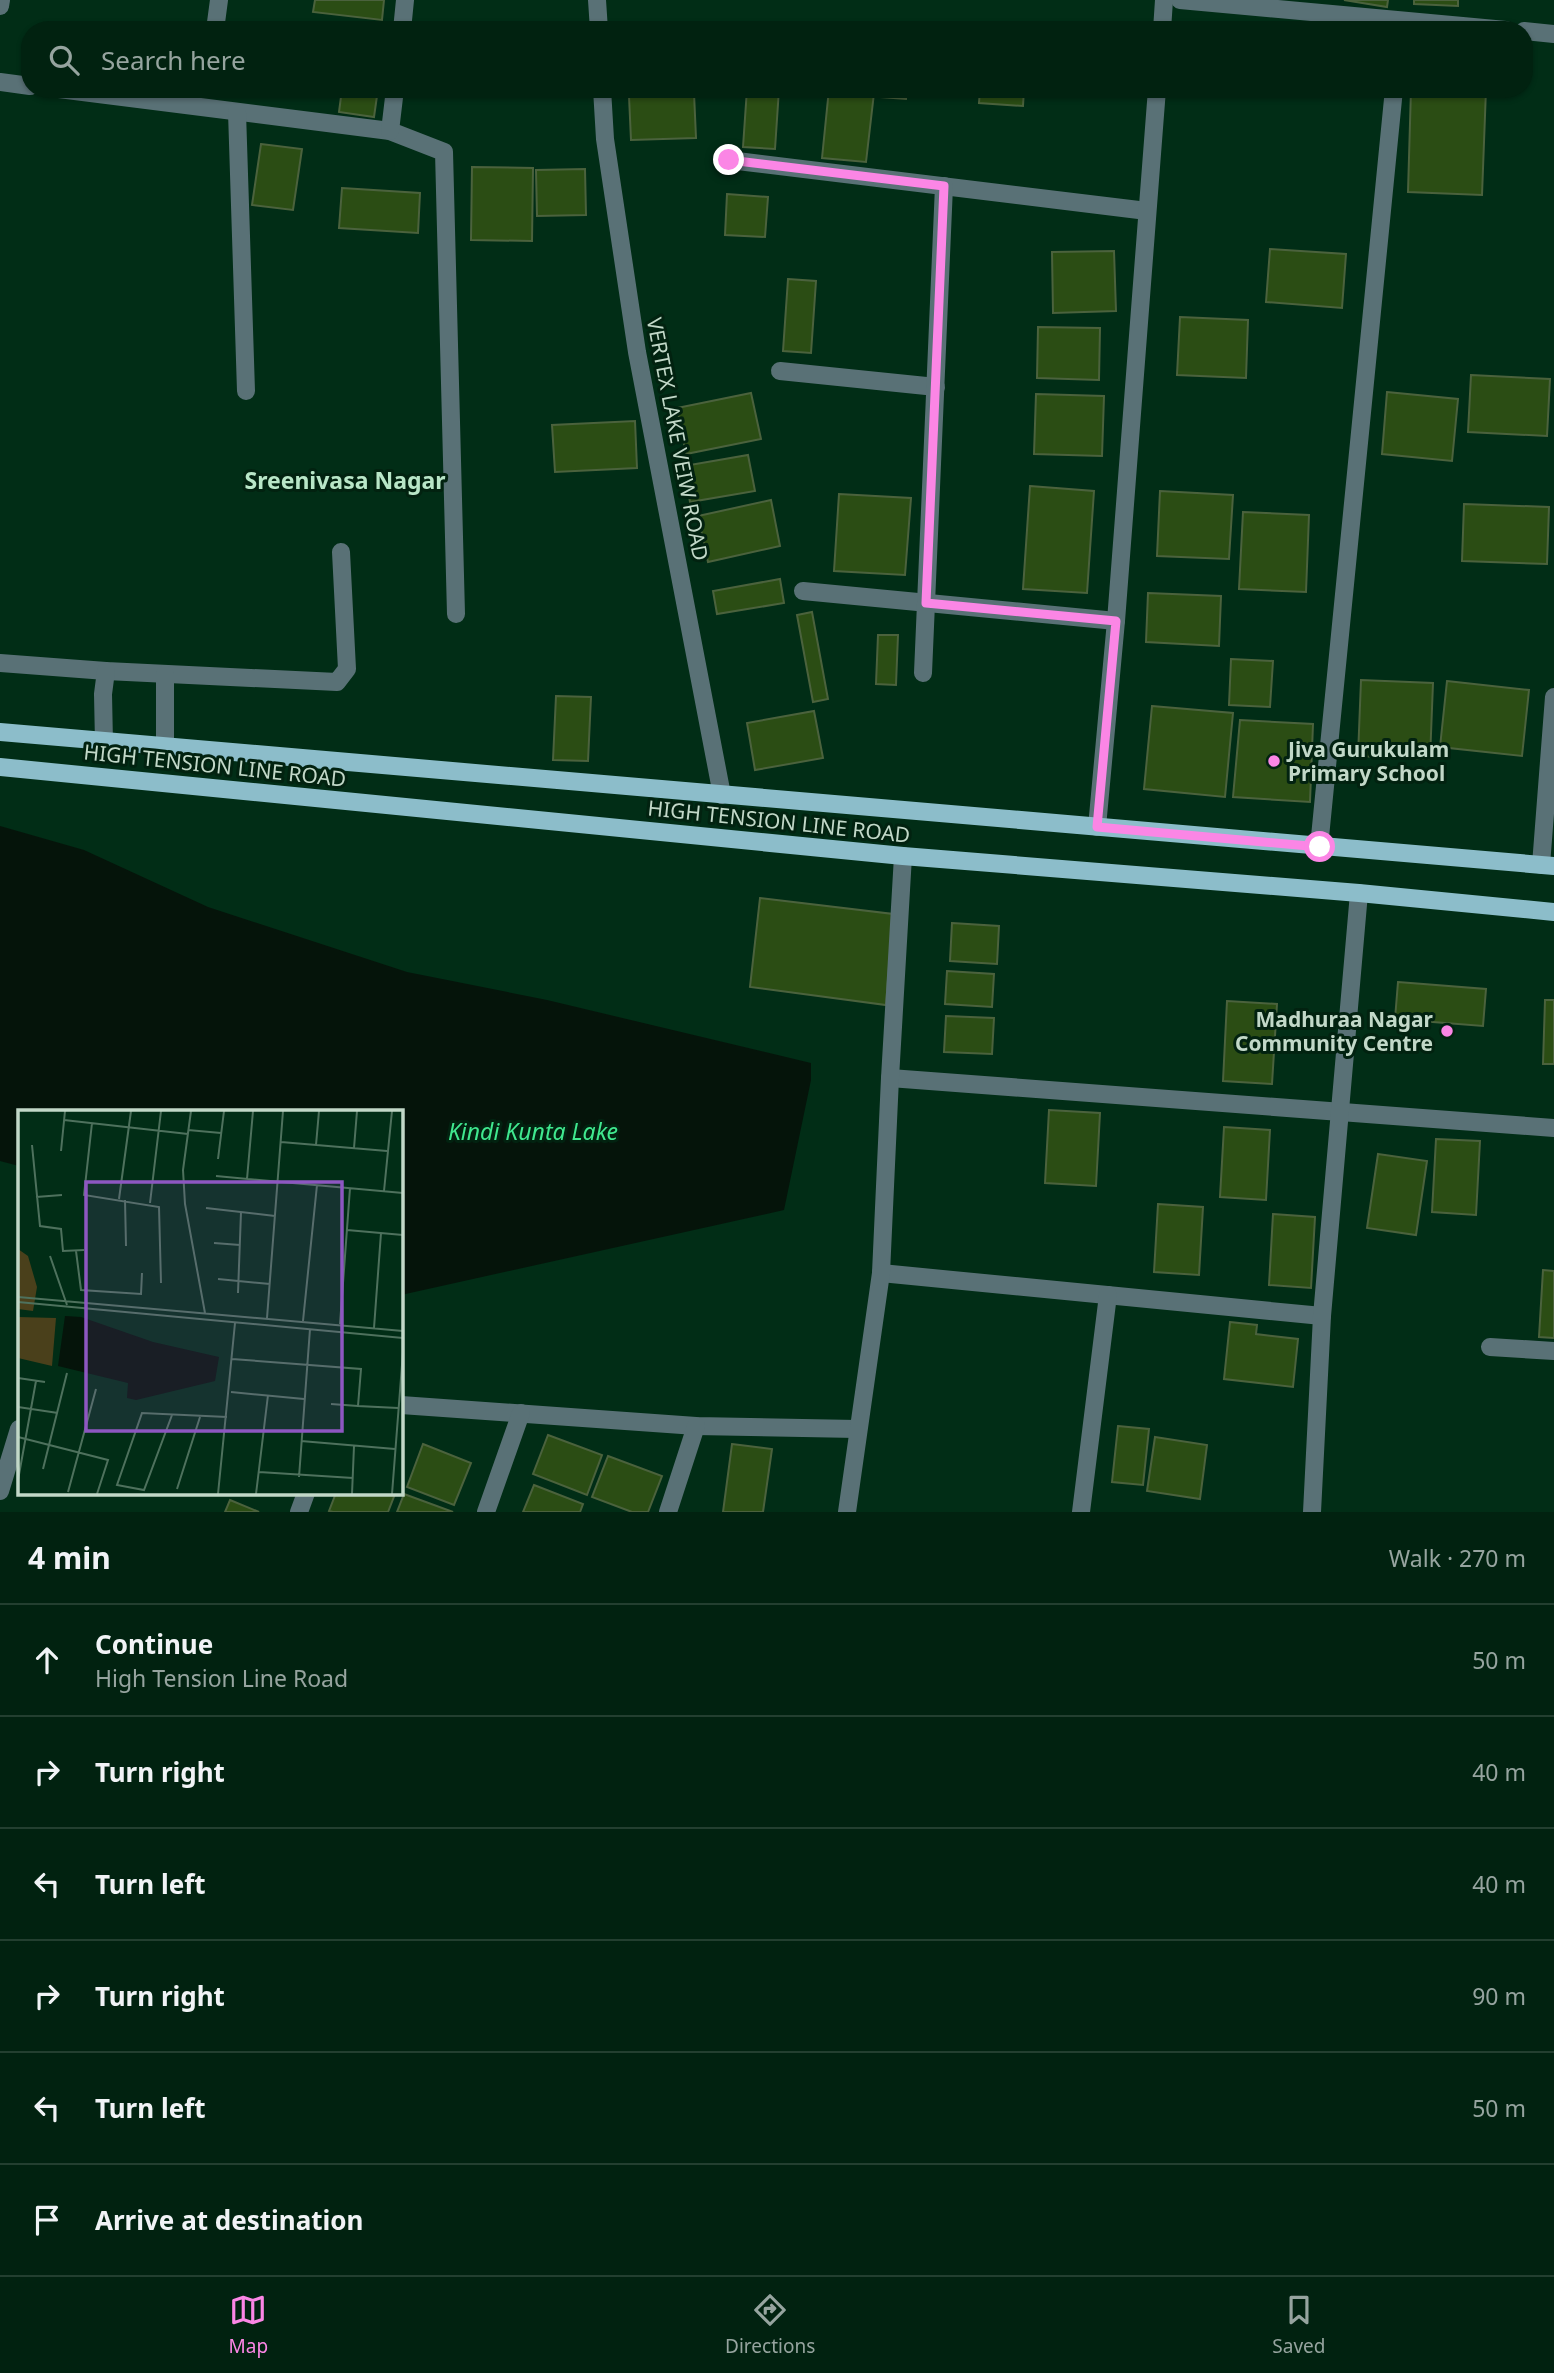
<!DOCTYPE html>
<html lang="en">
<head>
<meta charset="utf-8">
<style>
	:root { --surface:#012210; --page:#0b2a19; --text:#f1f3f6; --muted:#96a49f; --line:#233f30; --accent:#fb86e5 }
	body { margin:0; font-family:"Noto Sans",sans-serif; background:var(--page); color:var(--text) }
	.stop { position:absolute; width:21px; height:21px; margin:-16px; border:5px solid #fb86e5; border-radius:50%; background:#fff }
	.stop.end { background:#fb86e5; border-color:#fff; box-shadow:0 2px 7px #0008 }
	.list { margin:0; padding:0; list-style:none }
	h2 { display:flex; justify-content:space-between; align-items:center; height:91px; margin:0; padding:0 28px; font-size:30px }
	h2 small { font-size:23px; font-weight:400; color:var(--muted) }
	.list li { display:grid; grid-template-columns:46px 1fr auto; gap:21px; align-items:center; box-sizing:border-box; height:112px; padding:0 28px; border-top:2px solid var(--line) }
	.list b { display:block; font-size:26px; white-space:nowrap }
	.list p { margin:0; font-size:23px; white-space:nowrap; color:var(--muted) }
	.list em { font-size:23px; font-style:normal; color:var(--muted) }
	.icon { flex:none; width:38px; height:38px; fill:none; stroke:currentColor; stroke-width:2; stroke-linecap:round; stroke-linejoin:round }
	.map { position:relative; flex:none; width:1554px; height:1512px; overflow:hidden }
	.search { position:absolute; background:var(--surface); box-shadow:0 2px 5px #0004; left:21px; right:21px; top:21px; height:77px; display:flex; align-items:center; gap:18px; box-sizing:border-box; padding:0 24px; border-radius:28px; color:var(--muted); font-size:26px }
	.sheet { height:763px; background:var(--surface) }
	nav { display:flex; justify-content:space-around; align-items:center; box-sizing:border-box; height:98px; border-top:2px solid var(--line); background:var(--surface); font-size:19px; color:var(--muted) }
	nav a { display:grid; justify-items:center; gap:4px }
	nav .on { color:var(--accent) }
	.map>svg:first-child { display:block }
	.water { fill:#05140a }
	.building { fill:#2b4d14; stroke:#4b623d; stroke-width:2 }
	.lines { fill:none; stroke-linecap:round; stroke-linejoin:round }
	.minor { stroke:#597176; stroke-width:18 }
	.major { stroke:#8cbdca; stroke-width:18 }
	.route { stroke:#fb86e5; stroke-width:9 }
	.poi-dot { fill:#fb86e5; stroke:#022210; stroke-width:2.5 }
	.labels { text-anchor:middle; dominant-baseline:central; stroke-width:6; stroke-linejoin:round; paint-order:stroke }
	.street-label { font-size:21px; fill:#c2d8c8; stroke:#022210 }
	.poi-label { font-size:21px; font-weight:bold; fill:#c2d8c8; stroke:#022210; text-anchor:start }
	.neighbourhood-label { font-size:23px; font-weight:bold; fill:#b8e6c7; stroke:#022210 }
	.water-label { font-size:23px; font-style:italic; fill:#40e88f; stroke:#022210 }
	.inset-road { fill:none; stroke:#4e715d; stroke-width:2 }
	.view { fill:#8d57c1; fill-opacity:0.15; stroke:#8d57c1; stroke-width:3.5 }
	.inset-edge { fill:none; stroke:#c2d8c8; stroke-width:3.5 }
</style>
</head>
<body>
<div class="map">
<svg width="1554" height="1512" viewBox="0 0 1554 1512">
	<rect width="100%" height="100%" fill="#012d16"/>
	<!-- water -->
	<path class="water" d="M0,826L84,850L208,907L407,972L547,1000L811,1063V1080L784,1210L401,1295V1111H19V1166L0,1161Z"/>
	<!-- building -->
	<g class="building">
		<path d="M315,0H384L382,20L313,12Z"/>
		<path d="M1344,0H1388L1387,7Z"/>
		<path d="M1414,0H1458V6L1414,4Z"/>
		<path d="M342,89H378L374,117L339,112Z"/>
		<path d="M747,89H779L775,149L743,147Z"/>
		<path d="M829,89L874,93L866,162L822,158Z"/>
		<path d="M882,89H907L906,99L881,97Z"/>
		<path d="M980,89H1024L1023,106L979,103Z"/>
		<path d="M1411,89H1486L1482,195L1408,192Z"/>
		<path d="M694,93L696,138L631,140L629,96Z"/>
		<path d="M261,144L302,149L293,210L252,205Z"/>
		<path d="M472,167L533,168L532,241L471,240Z"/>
		<path d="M585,169L586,215L537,216L536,170Z"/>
		<path d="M342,188L420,193L418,233L339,228Z"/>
		<path d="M727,194L768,197L765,237L725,235Z"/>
		<path d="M1270,249L1346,254L1342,308L1266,302Z"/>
		<path d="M1114,251L1116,311L1053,313L1052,252Z"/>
		<path d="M788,279L816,281L811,353L783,351Z"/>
		<path d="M1180,317L1248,320L1246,378L1177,375Z"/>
		<path d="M1038,327L1100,328L1099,380L1037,378Z"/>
		<path d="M1471,375L1550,379L1547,436L1468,432Z"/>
		<path d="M1387,392L1458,399L1452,461L1382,454Z"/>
		<path d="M751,393L761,439L686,454L677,408Z"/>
		<path d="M1036,394L1104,396L1102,456L1034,454Z"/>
		<path d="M635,421L637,468L555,472L552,425Z"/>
		<path d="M748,455L755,491L690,502L684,466Z"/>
		<path d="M1030,486L1094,491L1087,593L1023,589Z"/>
		<path d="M1160,491L1233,495L1229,559L1157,556Z"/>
		<path d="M839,494L911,498L905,575L834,571Z"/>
		<path d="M771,500L780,546L708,562L698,516Z"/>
		<path d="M1464,504L1549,507L1547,564L1462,561Z"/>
		<path d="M1243,512L1309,515L1306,592L1239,589Z"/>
		<path d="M780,579L784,603L717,614L713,591Z"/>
		<path d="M1148,593L1221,596L1219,646L1146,642Z"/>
		<path d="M812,612L828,699L813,702L797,615Z"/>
		<path d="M878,635H898L896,685L876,684Z"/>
		<path d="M1231,659L1273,661L1270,707L1229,705Z"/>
		<path d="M1361,680L1433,683L1430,759L1358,756Z"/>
		<path d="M1447,681L1529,690L1522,756L1440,747Z"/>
		<path d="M556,696L591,697L588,761L553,760Z"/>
		<path d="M1152,706L1233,713L1225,797L1144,789Z"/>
		<path d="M814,711L823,758L755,770L747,723Z"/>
		<path d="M1240,720L1313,724L1310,802L1233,797Z"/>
		<path d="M760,898L893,914L886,1005L750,987Z"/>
		<path d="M952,923L999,926L997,964L950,961Z"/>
		<path d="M947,971L994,974L992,1007L945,1004Z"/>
		<path d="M1398,982L1486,989L1483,1026L1395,1019Z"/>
		<path d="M1545,1000H1554V1064H1543Z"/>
		<path d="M1227,1001L1277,1004L1272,1084L1223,1081Z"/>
		<path d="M946,1016L994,1018L992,1054L944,1052Z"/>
		<path d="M1049,1110L1100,1113L1096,1186L1045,1183Z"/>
		<path d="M1224,1127L1270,1130L1266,1200L1220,1197Z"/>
		<path d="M1436,1139L1480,1141L1476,1215L1432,1212Z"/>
		<path d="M1378,1154L1427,1161L1416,1235L1367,1228Z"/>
		<path d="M1158,1204L1203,1207L1199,1275L1154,1272Z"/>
		<path d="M1273,1214L1315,1217L1311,1288L1269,1285Z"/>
		<path d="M1543,1270L1554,1271V1338L1539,1337Z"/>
		<path d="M1230,1322L1257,1325L1256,1334L1298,1339L1293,1387L1224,1379Z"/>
		<path d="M1118,1426L1149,1429L1143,1485L1112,1482Z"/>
		<path d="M548,1435L602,1455L587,1495L533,1474Z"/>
		<path d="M1155,1437L1207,1445L1200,1499L1147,1491Z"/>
		<path d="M423,1444L471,1463L454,1505L407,1487Z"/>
		<path d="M732,1444L772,1449L763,1512H723Z"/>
		<path d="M608,1456L662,1476L648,1512H632L592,1497Z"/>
		<path d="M534,1485L583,1504L580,1512H523Z"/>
		<path d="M336,1493H393L395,1494L388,1512H333L329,1511Z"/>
		<path d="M404,1494L453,1512H397Z"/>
		<path d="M230,1500L259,1512H225Z"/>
	</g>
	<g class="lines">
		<!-- minor -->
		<g class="minor">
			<path d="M597,0L599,30"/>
			<path d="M1180,0L1506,30"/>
			<path d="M0,6L1,0"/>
			<path d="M215,30L219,0"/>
			<path d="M402,30L405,0"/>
			<path d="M1162,30L1164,0"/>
			<path d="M1524,31L1554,34"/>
			<path d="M0,82L30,86"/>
			<path d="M59,89L390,131L444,152L456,614"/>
			<path d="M602,89L605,139L637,352L722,795"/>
			<path d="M237,112L246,391"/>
			<path d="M390,131L395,89"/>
			<path d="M729,160L1147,211"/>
			<path d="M780,371L936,387"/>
			<path d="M803,591L1116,621"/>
			<path d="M0,663L106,671L337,682L347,669L341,552"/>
			<path d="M923,673L944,186"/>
			<path d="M165,674V748"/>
			<path d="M104,743L103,694L106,671"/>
			<path d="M1097,827L1116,621L1157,89"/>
			<path d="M1319,847L1394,89"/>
			<path d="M1541,865L1554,697"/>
			<path d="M890,1078L1554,1128"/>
			<path d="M881,1273L1322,1316"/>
			<path d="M1490,1347L1554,1351"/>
			<path d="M401,1405L696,1426L857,1429"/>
			<path d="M0,1491L19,1429"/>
			<path d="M299,1512L306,1493"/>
			<path d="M486,1512L521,1413"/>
			<path d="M668,1512L696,1426"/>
			<path d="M847,1512L881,1273L890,1078L903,856"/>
			<path d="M1081,1512L1108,1295"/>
			<path d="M1312,1512L1322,1316L1359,893"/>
		</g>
		<!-- major -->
		<g class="major">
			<path d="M0,732L1554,866"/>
			<path d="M0,767L903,856L1359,893L1554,912"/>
		</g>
	</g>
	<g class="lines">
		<!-- route -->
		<path class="route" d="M729,160L944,186L926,603L1116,621L1097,827L1320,847"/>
	</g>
	<!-- markers -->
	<g class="poi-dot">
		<circle cx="1274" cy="761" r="7"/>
		<circle cx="1447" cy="1031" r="7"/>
	</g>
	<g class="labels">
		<!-- street labels -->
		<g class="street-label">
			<text transform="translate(678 439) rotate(79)">VERTEX LAKE VEIW ROAD</text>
			<text transform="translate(215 765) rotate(6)">HIGH TENSION LINE ROAD</text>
			<text transform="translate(779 821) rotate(6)">HIGH TENSION LINE ROAD</text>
		</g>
		<!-- poi labels -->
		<g class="poi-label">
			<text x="1288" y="749">Jiva Gurukulam<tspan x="1288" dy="24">Primary School</tspan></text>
			<text x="1433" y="1019" text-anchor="end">Madhuraa Nagar<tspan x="1433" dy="24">Community Centre</tspan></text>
		</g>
		<!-- neighbourhood labels -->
		<g class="neighbourhood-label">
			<text x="345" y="480">Sreenivasa Nagar</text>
		</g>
		<!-- water labels -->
		<g class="water-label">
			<text x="533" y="1131">Kindi Kunta Lake</text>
		</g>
	</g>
	<!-- overview -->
	<g transform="translate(18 1110)">
		<rect width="385" height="385" fill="#012d16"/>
		<path d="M0,139L10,146L19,177L15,201L0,199ZM0,207L38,208L34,256L0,248Z" fill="#4a401b"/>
		<path d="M47,206L63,207L135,232L201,247L197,271L118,290L109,288L110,273L40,256Z" fill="#05140a"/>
		<path class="inset-road" d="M173,1L165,60L167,94L187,203M46,10L170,24M74,13L66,85L141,97L143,173M170,20L203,23M263,32L369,41M14,35L22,116L43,119L45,141L66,140M298,35L301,1M336,38L339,1M43,41L47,1M200,49L206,1M198,66L385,83M229,69L235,1M366,81L374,1M18,87L44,85M101,89L113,1M107,90L108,136M132,93L143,1M188,98L257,106M329,120L385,125M196,133L222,135M58,141L63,180L123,184L124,163M32,146L49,195M200,169L252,174M220,183L223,102M0,187L385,221M0,192L385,228M249,208L265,1M285,211L299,75M322,214L332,78M356,218L363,123M214,249L343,259L340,296L380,298M0,268L27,272M213,282L286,289M313,294L340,296M0,297L40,303M154,305L126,380L99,375L124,303L209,307M0,327L90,350L79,384M283,331L377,339M25,359L49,263M241,362L335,368M281,367L292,219M0,370L18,271M159,379L182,307M50,382L78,279M200,384L217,213M238,384L250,285M334,384L336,336M374,384L385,242"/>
		<path class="view" d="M68,72H324V321H68Z"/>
		<rect width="385" height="385" class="inset-edge"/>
	</g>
</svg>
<div class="stop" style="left:1320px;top:847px"></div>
<div class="stop end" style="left:729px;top:160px"></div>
<div class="search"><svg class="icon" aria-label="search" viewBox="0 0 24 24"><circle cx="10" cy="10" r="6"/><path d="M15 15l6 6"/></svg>Search here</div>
</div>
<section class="sheet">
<h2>4 min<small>Walk · 270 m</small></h2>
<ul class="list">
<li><svg class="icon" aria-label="ahead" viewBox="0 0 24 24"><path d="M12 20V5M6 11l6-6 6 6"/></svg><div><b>Continue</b><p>High Tension Line Road</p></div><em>50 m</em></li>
<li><svg class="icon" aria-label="right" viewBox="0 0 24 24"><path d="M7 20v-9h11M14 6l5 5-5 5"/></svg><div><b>Turn right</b></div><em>40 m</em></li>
<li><svg class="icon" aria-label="left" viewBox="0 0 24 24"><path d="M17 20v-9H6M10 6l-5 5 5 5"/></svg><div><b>Turn left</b></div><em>40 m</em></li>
<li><svg class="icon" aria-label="right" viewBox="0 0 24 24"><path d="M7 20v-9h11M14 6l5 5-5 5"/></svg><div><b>Turn right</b></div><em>90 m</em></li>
<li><svg class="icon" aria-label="left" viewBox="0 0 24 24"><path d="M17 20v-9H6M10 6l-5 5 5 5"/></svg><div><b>Turn left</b></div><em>50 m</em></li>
<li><svg class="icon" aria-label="arrive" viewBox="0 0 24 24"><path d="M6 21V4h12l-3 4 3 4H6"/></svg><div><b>Arrive at destination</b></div></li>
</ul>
</section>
<nav>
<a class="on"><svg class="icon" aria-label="map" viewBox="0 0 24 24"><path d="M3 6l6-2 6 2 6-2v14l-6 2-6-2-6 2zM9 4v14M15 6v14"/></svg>Map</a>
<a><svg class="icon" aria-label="directions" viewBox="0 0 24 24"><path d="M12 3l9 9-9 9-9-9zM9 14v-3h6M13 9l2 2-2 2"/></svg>Directions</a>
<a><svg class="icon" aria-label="saved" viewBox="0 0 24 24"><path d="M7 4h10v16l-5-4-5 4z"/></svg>Saved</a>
</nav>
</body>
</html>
